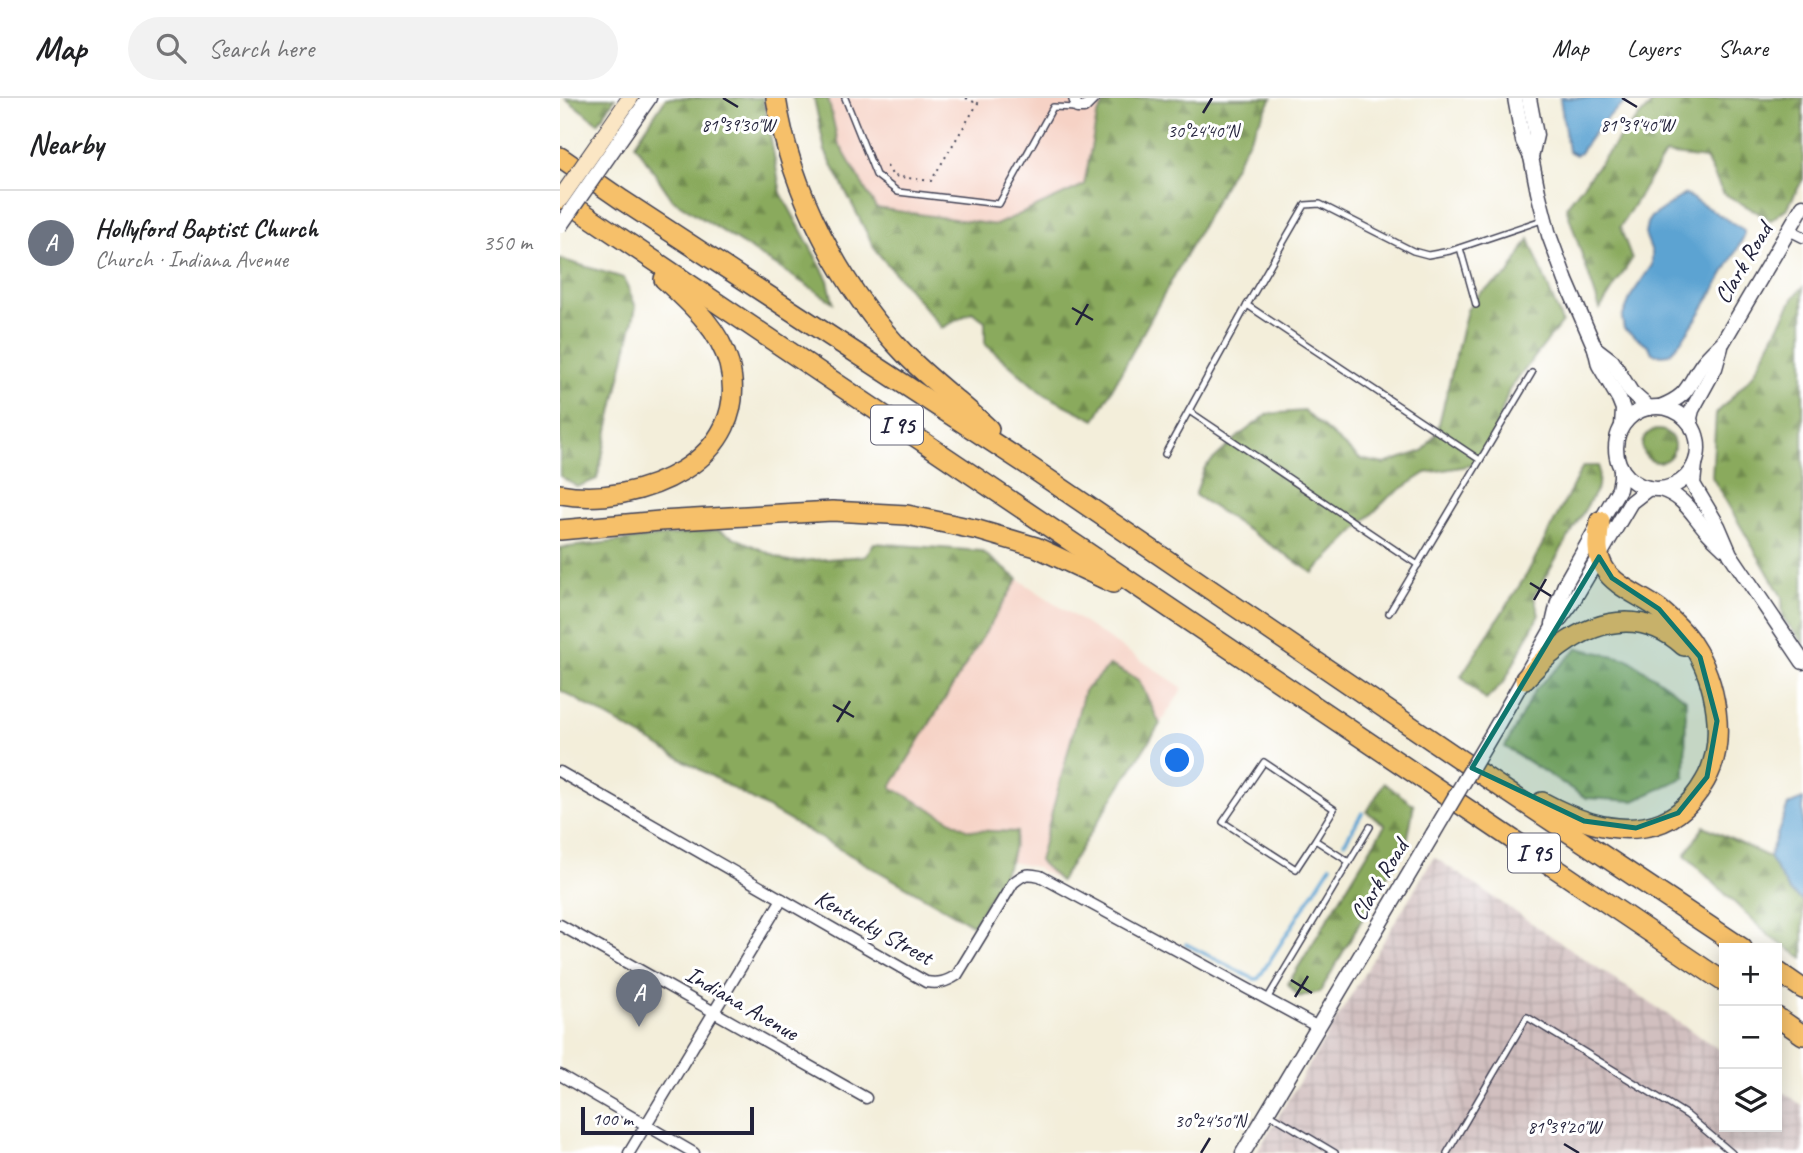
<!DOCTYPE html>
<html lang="en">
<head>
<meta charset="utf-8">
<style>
	:root { --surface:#fff; --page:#f2f2f2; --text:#202124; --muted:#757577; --line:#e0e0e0; --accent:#b45309 }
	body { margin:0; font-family:Caveat,sans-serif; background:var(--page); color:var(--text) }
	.controls { position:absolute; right:21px; bottom:21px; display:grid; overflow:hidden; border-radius:0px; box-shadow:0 4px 18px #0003 }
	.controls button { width:63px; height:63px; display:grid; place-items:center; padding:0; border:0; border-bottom:2px solid var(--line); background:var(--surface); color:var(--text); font:35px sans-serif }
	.scale { position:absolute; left:21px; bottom:18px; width:173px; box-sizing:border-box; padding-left:7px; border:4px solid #22223b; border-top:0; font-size:19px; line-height:24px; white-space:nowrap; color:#22223b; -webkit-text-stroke:5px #fff; paint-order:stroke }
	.you { position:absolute; left:618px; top:663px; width:24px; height:24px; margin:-18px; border:5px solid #fff; border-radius:50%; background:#1a73e8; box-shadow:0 0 0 10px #1a73e833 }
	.badge { display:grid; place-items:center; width:46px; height:46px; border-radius:50%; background:var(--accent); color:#fff; font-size:23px; font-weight:700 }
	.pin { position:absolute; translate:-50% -58px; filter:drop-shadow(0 2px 4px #0008) }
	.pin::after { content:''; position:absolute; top:37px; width:24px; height:21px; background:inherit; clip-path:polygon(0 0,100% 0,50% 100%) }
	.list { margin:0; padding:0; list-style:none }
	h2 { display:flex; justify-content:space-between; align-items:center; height:91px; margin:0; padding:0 28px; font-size:30px }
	h2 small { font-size:23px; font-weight:400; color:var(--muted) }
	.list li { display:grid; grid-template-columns:46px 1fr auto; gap:21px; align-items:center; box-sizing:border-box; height:105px; padding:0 28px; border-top:2px solid var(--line) }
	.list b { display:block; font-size:26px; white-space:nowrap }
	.list p { margin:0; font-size:23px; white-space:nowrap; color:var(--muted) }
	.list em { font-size:23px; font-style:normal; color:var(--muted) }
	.icon { flex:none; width:38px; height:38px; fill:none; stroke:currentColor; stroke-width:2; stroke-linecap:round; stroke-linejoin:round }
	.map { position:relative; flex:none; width:1243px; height:1055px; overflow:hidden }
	header { display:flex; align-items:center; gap:42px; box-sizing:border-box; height:98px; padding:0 35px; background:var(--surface); border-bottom:2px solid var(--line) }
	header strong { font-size:33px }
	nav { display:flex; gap:38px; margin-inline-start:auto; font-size:24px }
	.search { width:490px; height:63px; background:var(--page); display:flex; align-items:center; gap:18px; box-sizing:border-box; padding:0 24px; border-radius:38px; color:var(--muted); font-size:26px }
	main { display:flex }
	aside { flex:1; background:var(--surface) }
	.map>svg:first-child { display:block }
	.built { fill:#f6d2c5 }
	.industrial { fill:url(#industrial-grid) }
	.forest { fill:url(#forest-firs); stroke:#56664c; stroke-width:2 }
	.water { fill:#5ca3d2; stroke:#3f6286; stroke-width:2 }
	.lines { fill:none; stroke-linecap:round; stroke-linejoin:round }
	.stream { stroke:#5ca3d2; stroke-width:3.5 }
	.service-casing { stroke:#414153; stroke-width:8 }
	.minor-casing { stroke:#414153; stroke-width:13 }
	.tertiary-casing { stroke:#414153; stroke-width:17 }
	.secondary-casing { stroke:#414153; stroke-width:18 }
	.motorway-casing { stroke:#414153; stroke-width:22 }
	.path { stroke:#414153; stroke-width:2; stroke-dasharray:2 5; stroke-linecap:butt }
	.service { stroke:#fff; stroke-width:5 }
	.minor { stroke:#fff; stroke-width:10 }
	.tertiary { stroke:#fff; stroke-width:14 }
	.secondary { stroke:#fbe6c4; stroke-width:16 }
	.motorway { stroke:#f6c06b; stroke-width:19 }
	.tertiary-bridge-casing { stroke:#414153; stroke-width:17; stroke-linecap:butt }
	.secondary-bridge-casing { stroke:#414153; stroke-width:18; stroke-linecap:butt }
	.tertiary-bridge { stroke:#fff; stroke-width:14 }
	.secondary-bridge { stroke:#fbe6c4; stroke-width:16 }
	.marked { fill:#0f766e; fill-opacity:0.2; stroke:#0f766e; stroke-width:5; stroke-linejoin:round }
	.ticks { fill:none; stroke:#22223b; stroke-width:2.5 }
	.labels { text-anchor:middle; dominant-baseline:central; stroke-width:6; stroke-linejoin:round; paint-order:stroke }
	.shield { fill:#fff; stroke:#646476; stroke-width:2 }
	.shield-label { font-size:23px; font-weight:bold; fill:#22223b }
	.street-label { font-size:24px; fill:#22223b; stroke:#fff }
	.ticks-label { font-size:18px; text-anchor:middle; fill:#22223b; stroke:#fff; stroke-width:6; stroke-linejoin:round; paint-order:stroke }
</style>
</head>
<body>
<header>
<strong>Map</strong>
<div class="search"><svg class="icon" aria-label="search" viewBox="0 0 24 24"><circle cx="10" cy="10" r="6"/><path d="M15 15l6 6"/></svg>Search here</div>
<nav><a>Map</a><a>Layers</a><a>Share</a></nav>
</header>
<main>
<aside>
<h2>Nearby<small></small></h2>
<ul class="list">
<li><span class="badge" style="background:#6b7280">A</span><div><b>Hollyford Baptist Church</b><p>Church · Indiana Avenue</p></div><em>350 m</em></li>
</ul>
</aside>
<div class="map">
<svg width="1243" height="1055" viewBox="0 0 1243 1055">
	<defs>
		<pattern id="industrial-grid" width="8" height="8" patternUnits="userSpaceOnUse" patternTransform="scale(1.75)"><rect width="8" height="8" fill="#d1bfbf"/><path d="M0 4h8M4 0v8" fill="none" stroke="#b3a4a5"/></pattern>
		<pattern id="forest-firs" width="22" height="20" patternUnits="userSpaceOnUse" patternTransform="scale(1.75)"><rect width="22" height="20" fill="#8aaa5d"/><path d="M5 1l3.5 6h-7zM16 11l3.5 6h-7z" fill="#708a4e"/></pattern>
	</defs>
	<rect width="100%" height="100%" fill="#fff"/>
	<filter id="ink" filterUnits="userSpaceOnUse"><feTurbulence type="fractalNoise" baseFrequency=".0143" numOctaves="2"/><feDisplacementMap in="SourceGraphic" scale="14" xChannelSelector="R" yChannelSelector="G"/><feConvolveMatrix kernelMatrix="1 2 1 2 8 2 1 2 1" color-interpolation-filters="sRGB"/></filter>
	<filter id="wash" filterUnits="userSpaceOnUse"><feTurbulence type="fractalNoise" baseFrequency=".00686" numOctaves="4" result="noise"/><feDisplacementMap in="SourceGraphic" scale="28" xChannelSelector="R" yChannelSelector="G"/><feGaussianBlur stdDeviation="1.57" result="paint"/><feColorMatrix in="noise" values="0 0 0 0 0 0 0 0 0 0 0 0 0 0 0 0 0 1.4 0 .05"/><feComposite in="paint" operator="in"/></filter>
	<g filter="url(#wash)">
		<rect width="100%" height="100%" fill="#f3eeda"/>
		<!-- built -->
		<g class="built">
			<path d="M268,0H547L537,18L524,87L436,127L316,110L278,44Z"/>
			<path d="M458,481L623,590L600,626L579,582L479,762L500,783L475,769L450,764L456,734L408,732L331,689Z"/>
		</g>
		<!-- industrial -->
		<path class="industrial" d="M874,759L1164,955V1029H1217V990L1243,1008V1055L697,1054Z"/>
		<!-- forest -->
		<g class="forest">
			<path d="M5,0H55L38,25Z"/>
			<path d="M106,0H203L221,95L268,182L273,204L112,101L75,46Z"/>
			<path d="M254,0H268L278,44L316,110L436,127L524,87L537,18L547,0H712L535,322L483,296L425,246V223L412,214L382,230L316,153L265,53Z"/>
			<path d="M1097,0H1243V81L1228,109L1211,122L1163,95L1146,61L1105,56L1060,129L1072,161L1040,211L1006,109L1061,38Z"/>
			<path d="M969,141L1002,224L949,292L931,346L913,367L866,375L829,399L753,475L635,397L645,369L680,337L708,316L744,313L800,361L824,366L863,353L877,334L907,212L920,195L948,177Z"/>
			<path d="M0,161L64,180L76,209L37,381L17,389L0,378Z"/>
			<path d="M1243,189V545L1223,520L1222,499L1152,379L1156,316L1193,277L1234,199Z"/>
			<circle cx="1098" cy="348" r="16"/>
			<path d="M1023,368H1039L1038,389L974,498L979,517L944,584L926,602L901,578L967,476Z"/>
			<path d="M158,432L228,464L306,458L314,445L421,453L458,481L331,689L408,732L457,734L450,764L413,827L0,592V450Z"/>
			<path d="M1018,550L1068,561L1126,601L1125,679L1074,703L1026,700L945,649L975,592Z"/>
			<path d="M550,567L579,582L600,626L500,783L479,763L524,593Z"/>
			<path d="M824,685L854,707L847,744L760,894L739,899L728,886L825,727L807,714Z"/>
			<path d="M1144,728L1209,759L1230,794L1243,803V860L1210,839L1125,757Z"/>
		</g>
		<!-- water -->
		<g class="water">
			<path d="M1000,0H1066L1068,3C1047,17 1034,33 1020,55L1016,57L1008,53Z"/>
			<path d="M1125,96L1184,132V138C1174,158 1125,247 1108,256C1102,258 1098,256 1092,255L1089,248L1064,231L1062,220L1071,198L1092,167V154L1085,136L1087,125L1091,119Z"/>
			<path d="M1243,701V803L1230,794L1209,759L1228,707Z"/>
		</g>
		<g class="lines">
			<!-- stream -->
			<g class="stream">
				<path d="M785,744L802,715"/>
				<path d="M626,846L694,881H698L771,767"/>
			</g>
		</g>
	</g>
	<g filter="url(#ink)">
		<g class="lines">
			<defs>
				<g id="service">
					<path d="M285,0L316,77L338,94L439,106L493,9L517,10"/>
					<path d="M900,150L916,207"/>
					<path d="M687,207L920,362"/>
					<path d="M629,313L858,467"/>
					<path d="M605,356L687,207L745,107L760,106L853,153L868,157L890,153L985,121"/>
					<path d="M829,515L972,275"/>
					<path d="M755,742L736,771L663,724L704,664L774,711L755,742L789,764"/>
					<path d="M707,901L810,729"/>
					<path d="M710,1016L775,1055"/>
					<path d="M887,1055L967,919L1127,1017L1172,1055"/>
				</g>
				<g id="minor">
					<path d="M514,0L517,10H524L534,0"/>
					<path d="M1229,132L1243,139"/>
					<path d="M0,674L366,884C379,886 386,884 397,877L453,785C464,776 466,775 480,778L758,929"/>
					<path d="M0,827L306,1000"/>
					<path d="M0,977L134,1055"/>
					<path d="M69,1055L222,801"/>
				</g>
				<g id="tertiary">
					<path d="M955,0L963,43L971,59L978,94L989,137L1006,183L1035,250L1039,267L1059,301L1063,311L1062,328"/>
					<path d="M969,0L976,37L971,59"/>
					<path d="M57,46L89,0"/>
					<path d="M1035,250L1052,263L1071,294L1089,310"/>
					<path d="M1100,309C1130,297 1126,289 1143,265C1148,258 1156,251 1163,244L1243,108"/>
					<circle cx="1097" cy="350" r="41"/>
					<path d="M1132,330L1130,320L1132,312L1155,270L1161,249"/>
					<path d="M1135,366L1133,386L1158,428L1170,456L1243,564"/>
					<path d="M1100,391C1125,399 1131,415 1147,433C1152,439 1158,444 1164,450"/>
					<path d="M993,526L998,504L1006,484L1059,391L1061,379V370"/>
					<path d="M935,631L992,531L1011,506L1071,404L1089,390"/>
					<path d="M683,1055L873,736"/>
				</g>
				<path id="secondary" d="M44,38L70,0"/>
				<g id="motorway">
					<path d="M216,0C230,92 281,190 345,256C371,283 402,305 429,331"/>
					<path d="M0,59L62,102L466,366L933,684L1182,850"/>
					<path d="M0,99L1164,884"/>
					<path d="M0,396C78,410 194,362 169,266C159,230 130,205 104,181"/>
					<path d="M0,432L100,423L272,413L347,417L418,432L476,449L553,485"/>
					<path d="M965,581C974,572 982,562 992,555C1033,521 1082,510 1124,548"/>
					<path d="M982,704C1014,721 1047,735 1084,729C1112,725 1132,706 1145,683C1168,644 1156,582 1132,546C1124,533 1111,521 1099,511C1082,498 1055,489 1044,470C1035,455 1038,440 1040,423"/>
					<path d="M1217,873L1243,891"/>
					<path d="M1217,919L1243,937"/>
				</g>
			</defs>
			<!-- service casing -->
			<use href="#service" class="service-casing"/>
			<!-- minor casing -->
			<use href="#minor" class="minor-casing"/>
			<!-- tertiary casing -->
			<use href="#tertiary" class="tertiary-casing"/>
			<!-- secondary casing -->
			<use href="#secondary" class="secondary-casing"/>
			<!-- motorway casing -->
			<use href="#motorway" class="motorway-casing"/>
			<!-- path -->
			<g class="path">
				<path d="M406,0L416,5"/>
				<path d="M327,68L333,78L371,83L421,0"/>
			</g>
			<!-- service -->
			<use href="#service" class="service"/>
			<!-- minor -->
			<use href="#minor" class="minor"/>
			<!-- tertiary -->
			<use href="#tertiary" class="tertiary"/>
			<!-- secondary -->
			<use href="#secondary" class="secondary"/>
			<!-- motorway -->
			<use href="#motorway" class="motorway"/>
			<defs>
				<g id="tertiary-bridge">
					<path d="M0,128L57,46"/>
					<path d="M873,736L935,631"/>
				</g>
				<path id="secondary-bridge" d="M0,101L44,38"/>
			</defs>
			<!-- tertiary-bridge casing -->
			<use href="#tertiary-bridge" class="tertiary-bridge-casing"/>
			<!-- secondary-bridge casing -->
			<use href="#secondary-bridge" class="secondary-bridge-casing"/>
			<!-- tertiary-bridge -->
			<use href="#tertiary-bridge" class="tertiary-bridge"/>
			<!-- secondary-bridge -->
			<use href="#secondary-bridge" class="secondary-bridge"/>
		</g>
	</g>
	<!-- marked area -->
	<path class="marked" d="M1039,459L1052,480L1099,511L1140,559L1157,623L1147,679L1118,715L1076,730L1024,723L912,670Z"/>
	<!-- ticks -->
	<path class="ticks" d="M163,0L178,9M1062,0L1077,9M643,15L652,0M512,210L533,222M516,227L528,206M970,485L991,498M974,502L986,481M273,607L294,619M277,624L290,603M731,882L752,895M735,899L748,878M1004,1046L1019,1055M641,1055L650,1040"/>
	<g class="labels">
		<!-- shield labels -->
		<g class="shield">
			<rect x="311" y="307.5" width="52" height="39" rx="5"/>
			<rect x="948" y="735.5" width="52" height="39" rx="5"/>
		</g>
		<g class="shield-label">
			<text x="337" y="327">I 95</text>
			<text x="974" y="755">I 95</text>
		</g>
		<!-- street labels -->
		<g class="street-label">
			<text transform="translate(1183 165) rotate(-59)">Clark Road</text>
			<text transform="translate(819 782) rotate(-59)">Clark Road</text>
			<text transform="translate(314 829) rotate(29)">Kentucky Street</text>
			<text transform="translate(182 905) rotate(30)">Indiana Avenue</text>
		</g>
	</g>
	<g class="ticks-label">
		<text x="178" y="33">81°39'30"W</text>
		<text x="1077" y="33">81°39'40"W</text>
		<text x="643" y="39">30°24'40"N</text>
		<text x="650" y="1029">30°24'50"N</text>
		<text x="1004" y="1035">81°39'20"W</text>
	</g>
</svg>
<div class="controls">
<button>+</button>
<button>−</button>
<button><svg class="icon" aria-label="layers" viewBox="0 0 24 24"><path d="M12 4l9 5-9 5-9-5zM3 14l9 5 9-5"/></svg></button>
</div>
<div class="scale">100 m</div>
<div class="you"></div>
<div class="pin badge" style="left:79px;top:929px;background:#6b7280">A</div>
</div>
</main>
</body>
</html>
